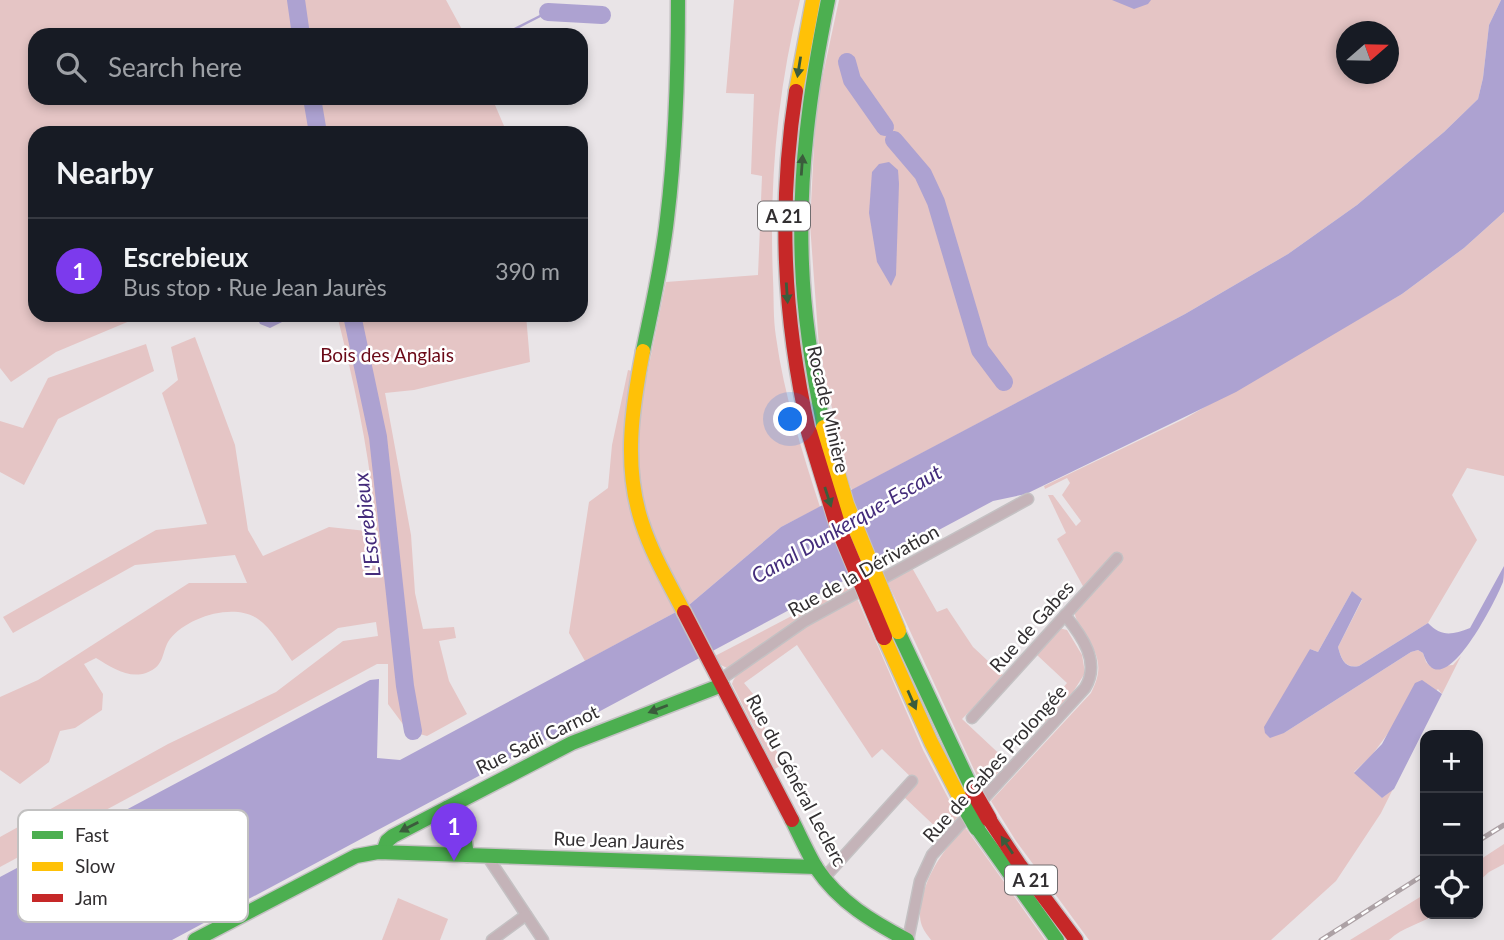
<!DOCTYPE html>
<html lang="en">
<head>
<meta charset="utf-8">
<style>
	:root { --surface:#171b24; --page:#242831; --text:#f1f3f6; --muted:#9ea1a6; --line:#363941; --accent:#7c3aed }
	body { margin:0; font-family:Lato,sans-serif; background:var(--page); color:var(--text) }
	.controls { position:absolute; right:21px; bottom:21px; display:grid; overflow:hidden; border-radius:14px; box-shadow:0 4px 10px #0003 }
	.controls button { width:63px; height:63px; display:grid; place-items:center; padding:0; border:0; border-bottom:2px solid var(--line); background:var(--surface); color:var(--text); font:35px sans-serif }
	.compass { position:absolute; left:1336px; top:21px; width:63px; height:63px; border-radius:50%; background:var(--surface); box-shadow:0 4px 10px #0003; rotate:70deg }
	.you { position:absolute; left:791px; top:420px; width:24px; height:24px; margin:-18px; border:5px solid #fff; border-radius:50%; background:#1a73e8; box-shadow:0 0 0 10px #1a73e833 }
	.badge { display:grid; place-items:center; width:46px; height:46px; border-radius:50%; background:var(--accent); color:#fff; font-size:23px; font-weight:700 }
	.pin { position:absolute; translate:-50% -58px; filter:drop-shadow(0 2px 4px #0008) }
	.pin::after { content:''; position:absolute; top:37px; width:24px; height:21px; background:inherit; clip-path:polygon(0 0,100% 0,50% 100%) }
	.list { margin:0; padding:0; list-style:none }
	h2 { display:flex; justify-content:space-between; align-items:center; height:91px; margin:0; padding:0 28px; font-size:30px }
	h2 small { font-size:23px; font-weight:400; color:var(--muted) }
	.list li { display:grid; grid-template-columns:46px 1fr auto; gap:21px; align-items:center; box-sizing:border-box; height:105px; padding:0 28px; border-top:2px solid var(--line) }
	.list b { display:block; font-size:26px; white-space:nowrap }
	.list p { margin:0; font-size:23px; white-space:nowrap; color:var(--muted) }
	.list em { font-size:23px; font-style:normal; color:var(--muted) }
	.icon { flex:none; width:38px; height:38px; fill:none; stroke:currentColor; stroke-width:2; stroke-linecap:round; stroke-linejoin:round }
	.map { position:relative; flex:none; width:1504px; height:940px; overflow:hidden }
	.search { position:absolute; background:var(--surface); box-shadow:0 4px 10px #0003; left:28px; top:28px; width:560px; height:77px; display:flex; align-items:center; gap:18px; box-sizing:border-box; padding:0 24px; border-radius:21px; color:var(--muted); font-size:26px }
	.panel { position:absolute; background:var(--surface); box-shadow:0 4px 10px #0003; left:28px; top:126px; width:560px; height:196px; border-radius:21px }
	.map>svg:first-child { display:block }
	.green { fill:#e5c5c5; fill-rule:evenodd }
	.water { fill:#ada2d1 }
	.lines { fill:none; stroke-linecap:round; stroke-linejoin:round }
	.stream { stroke:#ada2d1; stroke-width:2.5 }
	.river { stroke:#ada2d1; stroke-width:18 }
	.street-casing { stroke:#c4c1c3; stroke-width:13 }
	.fast-casing { stroke:#c4c1c3; stroke-width:17 }
	.slow-casing { stroke:#c4c1c3; stroke-width:17 }
	.jam-casing { stroke:#c4c1c3; stroke-width:17 }
	.street { stroke:#c4b3b8; stroke-width:10 }
	.fast { stroke:#4caf50; stroke-width:14 }
	.slow { stroke:#ffc107; stroke-width:14 }
	.jam { stroke:#c62828; stroke-width:14 }
	.rail-casing { stroke:#aca1a5; stroke-width:5 }
	.rail { stroke:#fff; stroke-width:2.5; stroke-dasharray:8; stroke-linecap:butt }
	.fast-bridge-casing { stroke:#c4c1c3; stroke-width:18; stroke-linecap:butt }
	.slow-bridge-casing { stroke:#c4c1c3; stroke-width:18; stroke-linecap:butt }
	.jam-bridge-casing { stroke:#c4c1c3; stroke-width:18; stroke-linecap:butt }
	.fast-bridge { stroke:#4caf50; stroke-width:16 }
	.slow-bridge { stroke:#ffc107; stroke-width:16 }
	.jam-bridge { stroke:#c62828; stroke-width:16 }
	.oneway { fill:#3b5c3c }
	.labels { text-anchor:middle; dominant-baseline:central; stroke-width:5; stroke-linejoin:round; paint-order:stroke }
	.shield { fill:#fff; stroke:#706d6f; stroke-width:2 }
	.shield-label { font-size:18px; font-weight:bold; fill:#322f31 }
	.park-label { font-size:19px; fill:#6a0917; stroke:#fff }
	.street-label { font-size:19px; fill:#322f31; stroke:#fff }
	.water-label { font-size:21px; font-style:italic; fill:#442c7b; stroke:#fff }
	.key { fill:#fff; stroke:#c2c1c1; stroke-width:2 }
	.key-label { font-size:19px; fill:#322f31 }
</style>
</head>
<body>
<div class="map">
<svg width="1504" height="940" viewBox="0 0 1504 940">
	<rect width="100%" height="100%" fill="#e9e4e7"/>
	<!-- green -->
	<g class="green">
		<path d="M0,0H446L465,35H35V98H492L507,133H35V315H144L56,352L11,382L0,368Z"/>
		<path d="M734,0H800C777,92 769,184 773,279C774,298 773,318 776,337C784,395 802,451 820,507L781,527L689,605L585,661L569,633L589,502L608,488L612,445L628,370L647,375L666,282L758,275L762,176L751,174L754,94L726,93Z"/>
		<path d="M839,0H1501L1489,25L1483,78L1478,99L1444,132L1357,205L1288,254L1185,314L852,490L847,479L819,347L810,224L816,107ZM1346,32H1388V74H1346Z"/>
		<path d="M1504,212V476L1467,468L1452,495L1477,540L1428,623L1359,666C1345,669 1341,658 1338,647L1362,600L1352,591L1318,652L1310,649L1284,733L1411,652L1418,650L1423,653L1426,662L1431,667L1453,665L1461,656L1442,694L1438,689L1389,732L1372,755L1354,772L1382,798L1393,789L1381,813L1336,881L1271,940H1089L1016,841L991,801L1091,693C1106,664 1096,652 1080,626C1077,620 1074,616 1075,610C1076,603 1081,595 1084,588L1057,539L1066,533L1048,495H1053L1076,526L1081,521L1062,495L1070,483L1067,478L1045,489L1044,486L1184,419L1402,294L1464,248Z"/>
		<path d="M337,315H526L530,362L414,390L385,393L411,535L415,593L423,629L454,627L456,638L439,641L449,681L467,714L427,736L408,731L388,704V664H377L0,867V837L168,744L276,692L343,641L378,636L376,622L338,628L292,661C282,647 272,629 258,619C234,602 187,617 170,639C161,651 166,666 146,673C128,679 111,667 96,658L84,664L103,694L102,710L75,728L60,731L49,762L20,784L0,770V697L38,680L189,583H247L235,555L135,565L13,633L3,617L156,530L207,524L162,393L178,380L171,347L195,337L235,445L248,530L263,556L329,527L376,532C371,458 355,387 337,315Z"/>
		<path d="M146,344L154,371L58,419L24,485L0,472V421L23,428L48,378Z"/>
		<path d="M911,566L937,612L947,608L973,647L1004,676L962,719L1008,762L983,789L886,579Z"/>
		<path d="M851,585L854,591L729,669L721,665L715,656Z"/>
		<path d="M856,596L923,750L958,817L942,833L904,797L917,783L882,749L872,758L797,645L744,683L754,695L756,710L783,764L775,769L732,684C738,658 831,611 856,596Z"/>
		<path d="M1059,628L1067,630L1082,655L1085,673L1073,692L1045,722L1039,716L1067,683L1037,655Z"/>
		<path d="M965,827L1045,940H931C928,936 924,931 922,926C919,918 920,912 921,904C927,872 943,851 965,827Z"/>
		<path d="M1504,844V864L1489,872L1478,882V861Z"/>
		<path d="M1425,894V914H1436C1420,924 1403,927 1389,940H1350Z"/>
		<path d="M398,898L448,919L440,940H382Z"/>
	</g>
	<!-- water -->
	<g class="water">
		<path d="M1112,0H1151L1148,4L1134,9Z"/>
		<path d="M1501,0H1504V212L1464,248L1402,294L1236,392L1026,494L993,501L172,940H0V877L370,680L379,679L377,758L400,760L689,605L781,527L1185,314L1288,254L1357,205L1444,132L1478,99L1483,78L1489,25Z"/>
		<path d="M889,162L898,170L899,184L896,275L891,286L877,262L869,213L872,172L879,164Z"/>
		<path d="M256,315H290L288,319L270,328L260,324Z"/>
		<path d="M1504,566C1504,571 1504,577 1503,582C1496,600 1441,711 1423,653L1418,650L1411,652L1284,733L1270,738L1265,733L1264,727L1310,649L1318,652L1352,591L1362,599L1338,647C1341,659 1345,669 1359,666L1428,623C1441,637 1452,635 1470,628Z"/>
		<path d="M1422,680L1442,694L1394,789L1382,798L1354,773L1382,744L1415,683Z"/>
	</g>
	<g class="lines">
		<!-- stream -->
		<path class="stream" d="M503,35L548,12"/>
		<!-- river -->
		<g class="river">
			<path d="M296,0L301,35"/>
			<path d="M548,12L602,15"/>
			<path d="M847,62L852,80L885,127"/>
			<path d="M312,98L318,133"/>
			<path d="M894,140L923,174L936,202L980,350L1004,382"/>
			<path d="M352,315L378,437L405,686L413,731"/>
		</g>
		<defs>
			<g id="street">
				<path d="M720,680L805,621L1028,499"/>
				<path d="M972,718L1117,558"/>
				<path d="M487,856L543,940"/>
				<path d="M824,878L912,781"/>
				<path d="M492,940L526,915"/>
				<path d="M908,940L920,881L932,855L1085,688C1101,662 1082,636 1065,615"/>
			</g>
			<g id="fast">
				<path d="M643,351C652,307 662,264 667,219C676,146 678,73 678,0"/>
				<path d="M824,428C813,374 804,320 802,264C798,175 810,88 828,0"/>
				<path d="M898,631L973,791"/>
				<path d="M447,808L465,842L467,855"/>
				<path d="M792,820C800,836 808,854 817,869C839,902 873,922 907,940"/>
				<path d="M977,828L1057,940"/>
				<path d="M383,852L387,841L393,836L572,743L722,685"/>
				<path d="M195,940L356,856L378,852L816,867"/>
			</g>
			<g id="slow">
				<path d="M796,91L813,0"/>
				<path d="M643,351C632,408 623,466 642,523C652,554 669,583 684,612"/>
				<path d="M884,637L931,742L963,804"/>
			</g>
			<g id="jam">
				<path d="M796,91C778,207 783,317 809,432"/>
				<path d="M684,612L792,820"/>
				<path d="M989,819L1019,864L1076,940"/>
			</g>
		</defs>
		<!-- street casing -->
		<use href="#street" class="street-casing"/>
		<!-- fast casing -->
		<use href="#fast" class="fast-casing"/>
		<!-- slow casing -->
		<use href="#slow" class="slow-casing"/>
		<!-- jam casing -->
		<use href="#jam" class="jam-casing"/>
		<!-- street -->
		<use href="#street" class="street"/>
		<!-- fast -->
		<use href="#fast" class="fast"/>
		<!-- slow -->
		<use href="#slow" class="slow"/>
		<!-- jam -->
		<use href="#jam" class="jam"/>
		<defs>
			<g id="rail">
				<path d="M1478,841L1504,825"/>
				<path d="M1321,940L1425,874"/>
			</g>
		</defs>
		<!-- rail casing -->
		<use href="#rail" class="rail-casing"/>
		<!-- rail -->
		<use href="#rail" class="rail"/>
		<defs>
			<path id="fast-bridge" d="M963,804L977,828"/>
			<path id="slow-bridge" d="M824,428L846,504L898,631"/>
			<g id="jam-bridge">
				<path d="M809,432L838,527L884,637"/>
				<path d="M973,791L989,819"/>
			</g>
		</defs>
		<!-- fast-bridge casing -->
		<use href="#fast-bridge" class="fast-bridge-casing"/>
		<!-- slow-bridge casing -->
		<use href="#slow-bridge" class="slow-bridge-casing"/>
		<!-- jam-bridge casing -->
		<use href="#jam-bridge" class="jam-bridge-casing"/>
		<!-- fast-bridge -->
		<use href="#fast-bridge" class="fast-bridge"/>
		<!-- slow-bridge -->
		<use href="#slow-bridge" class="slow-bridge"/>
		<!-- jam-bridge -->
		<use href="#jam-bridge" class="jam-bridge"/>
	</g>
	<!-- one-way arrows -->
	<defs><path id="oneway-solid" d="M-6-.8H1V-3.2L6.5 0L1 3.2V.8H-6Z" transform="scale(1.75)"/></defs>
	<g class="oneway">
		<use href="#oneway-solid" transform="translate(799 67) rotate(99)"/>
		<use href="#oneway-solid" transform="translate(802 165) rotate(-86)"/>
		<use href="#oneway-solid" transform="translate(787 293) rotate(86)"/>
		<use href="#oneway-solid" transform="translate(828 497) rotate(72)"/>
		<use href="#oneway-solid" transform="translate(912 700) rotate(66)"/>
		<use href="#oneway-solid" transform="translate(658 709) rotate(159)"/>
		<use href="#oneway-solid" transform="translate(409 827) rotate(153)"/>
		<use href="#oneway-solid" transform="translate(1007 845) rotate(-124)"/>
	</g>
	<g class="labels">
		<!-- shield labels -->
		<g class="shield">
			<rect x="758" y="201.5" width="52" height="29" rx="5"/>
			<rect x="1005" y="865.5" width="52" height="29" rx="5"/>
		</g>
		<g class="shield-label">
			<text x="784" y="216">A 21</text>
			<text x="1031" y="880">A 21</text>
		</g>
		<!-- park labels -->
		<g class="park-label">
			<text x="387" y="354">Bois des Anglais</text>
		</g>
		<!-- street labels -->
		<g class="street-label">
			<text transform="translate(829 409) rotate(77)">Rocade Minière</text>
			<text transform="translate(863 570) rotate(-29)">Rue de la Dérivation</text>
			<text transform="translate(1031 626) rotate(-48)">Rue de Gabes</text>
			<text transform="translate(537 739) rotate(-26)">Rue Sadi Carnot</text>
			<text transform="translate(994 763) rotate(-48)">Rue de Gabes Prolongée</text>
			<text transform="translate(797 780) rotate(62)">Rue du Général Leclerc</text>
			<text transform="translate(619 840) rotate(2)">Rue Jean Jaurès</text>
		</g>
		<!-- water labels -->
		<g class="water-label">
			<text transform="translate(846 523) rotate(-30)">Canal Dunkerque-Escaut</text>
			<text transform="translate(366 525) rotate(-97)">L'Escrebieux</text>
		</g>
	</g>
	<!-- legend -->
	<rect x="18" y="810" width="230" height="112" rx="10" class="key"/>
	<rect x="32" y="831" width="31" height="8" fill="#4caf50"/>
	<rect x="32" y="862" width="31" height="9" fill="#ffc107"/>
	<rect x="32" y="894" width="31" height="8" fill="#c62828"/>
	<g class="key-label">
		<text x="75" y="842">Fast</text>
		<text x="75" y="873">Slow</text>
		<text x="75" y="905">Jam</text>
	</g>
</svg>
<div class="controls">
<button>+</button>
<button>−</button>
<button><svg class="icon" aria-label="locate" viewBox="0 0 24 24"><circle cx="12" cy="12" r="6"/><path d="M12 2v4M12 18v4M2 12h4M18 12h4"/></svg></button>
</div>
<svg class="compass" viewBox="-18 -18 36 36"><path d="M0-13l5 13h-10z" fill="#e53935"/><path d="M0 13l5-13h-10z" fill="#9ea1a6"/></svg>
<div class="you"></div>
<div class="pin badge" style="left:454px;top:861px">1</div>
<div class="search"><svg class="icon" aria-label="search" viewBox="0 0 24 24"><circle cx="10" cy="10" r="6"/><path d="M15 15l6 6"/></svg>Search here</div>
<section class="panel">
<h2>Nearby<small></small></h2>
<ul class="list">
<li><span class="badge">1</span><div><b>Escrebieux</b><p>Bus stop · Rue Jean Jaurès</p></div><em>390 m</em></li>
</ul>
</section>
</div>
</body>
</html>
